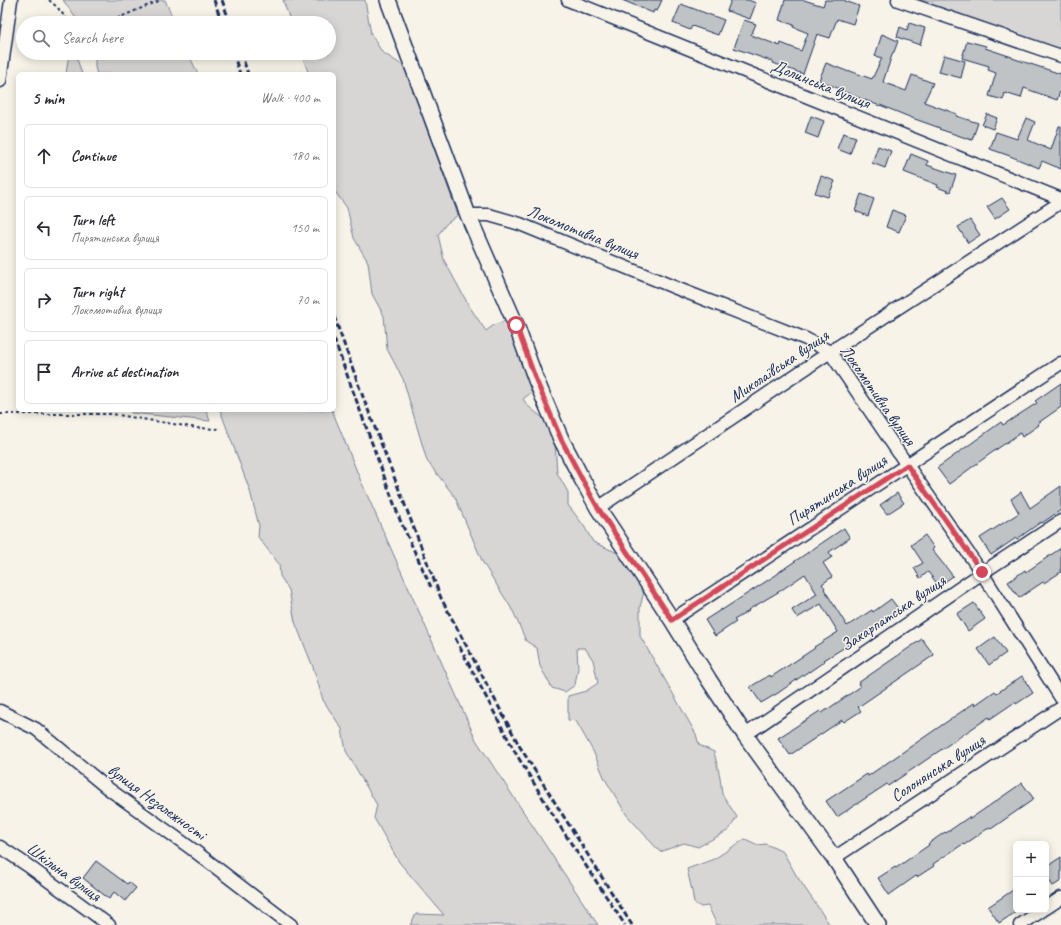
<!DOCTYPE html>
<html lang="en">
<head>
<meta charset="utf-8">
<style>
	:root { --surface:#fff; --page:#f2f2f3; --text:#2b2b33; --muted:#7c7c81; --line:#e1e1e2 }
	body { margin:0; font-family:Caveat,sans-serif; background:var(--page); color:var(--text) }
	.controls { position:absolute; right:12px; bottom:12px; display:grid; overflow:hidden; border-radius:6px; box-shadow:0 2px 10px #0003 }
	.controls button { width:36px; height:36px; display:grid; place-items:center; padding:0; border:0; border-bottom:1px solid var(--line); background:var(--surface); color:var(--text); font:20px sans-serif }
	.stop { position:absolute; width:12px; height:12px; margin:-9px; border:3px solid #d1495b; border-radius:50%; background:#fff }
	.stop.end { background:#d1495b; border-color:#fff; box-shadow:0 1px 4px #0008 }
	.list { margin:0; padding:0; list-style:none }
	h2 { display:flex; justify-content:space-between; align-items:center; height:52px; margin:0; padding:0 16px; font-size:17px }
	h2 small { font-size:13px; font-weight:400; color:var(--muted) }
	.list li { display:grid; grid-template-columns:26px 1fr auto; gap:12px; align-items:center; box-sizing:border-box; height:64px; margin:0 8px 8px; padding:0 8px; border:1px solid var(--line); border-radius:6px }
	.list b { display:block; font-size:15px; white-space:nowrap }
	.list p { margin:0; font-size:13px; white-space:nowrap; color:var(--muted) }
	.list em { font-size:13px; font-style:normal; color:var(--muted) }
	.icon { flex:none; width:22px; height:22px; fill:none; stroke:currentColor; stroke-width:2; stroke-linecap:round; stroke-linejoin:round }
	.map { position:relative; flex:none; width:1061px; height:925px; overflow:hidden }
	.search { position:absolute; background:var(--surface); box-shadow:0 2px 10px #0003; left:16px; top:16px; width:320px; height:44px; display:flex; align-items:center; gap:10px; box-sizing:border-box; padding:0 14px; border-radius:22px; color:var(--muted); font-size:15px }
	.panel { position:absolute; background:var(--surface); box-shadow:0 2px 10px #0003; left:16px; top:72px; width:320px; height:340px; border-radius:6px }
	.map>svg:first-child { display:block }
	.green { fill:#d7d6d4; stroke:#798299 }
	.building { fill:#c0c3c5; stroke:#1b2f5e }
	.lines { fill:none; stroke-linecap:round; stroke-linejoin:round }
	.minor-casing { stroke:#1b2f5e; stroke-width:15 }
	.tertiary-casing { stroke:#1b2f5e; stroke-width:18 }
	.path { stroke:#1b2f5e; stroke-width:2; stroke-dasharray:3 3; stroke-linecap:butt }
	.minor { stroke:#f7f3e8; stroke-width:12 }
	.tertiary { stroke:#f7f3e8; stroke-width:15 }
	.rail { stroke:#1b2f5e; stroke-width:3; stroke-dasharray:6 3; stroke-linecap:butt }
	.route { stroke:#d1495b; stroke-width:5 }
	.labels { text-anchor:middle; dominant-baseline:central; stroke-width:3; stroke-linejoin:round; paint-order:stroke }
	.street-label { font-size:17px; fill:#1b2f5e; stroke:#f7f3e8 }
</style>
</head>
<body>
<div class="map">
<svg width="1061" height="925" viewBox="0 0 1061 925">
	<rect width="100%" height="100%" fill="#f7f3e8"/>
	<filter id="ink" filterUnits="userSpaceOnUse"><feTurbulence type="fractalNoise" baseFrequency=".025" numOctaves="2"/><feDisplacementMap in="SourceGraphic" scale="8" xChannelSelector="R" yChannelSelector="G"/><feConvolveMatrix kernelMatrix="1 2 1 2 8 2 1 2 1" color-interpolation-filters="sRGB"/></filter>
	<g filter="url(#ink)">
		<!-- green -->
		<g class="green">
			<path d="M63,0H165L175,23H81L75,17Z"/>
			<path d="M283,0H365L371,34L382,52L405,67L458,215L446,224L438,235L444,260L469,306L486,331L494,325L508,320L537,388L523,399L528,406L554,427L557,473L568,492V505L584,526L593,542L620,554L645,588L640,607V636L696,734L699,745L714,752L720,777L722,794L737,817L729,830L698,847L684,843L660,852L626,814L605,779L593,751L576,721L568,720V696L586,691L598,683L593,660L585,648H577L578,668L575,685L565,692L552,688L540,666L537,648L526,641L513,611L483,563L455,497L427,461L403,379L387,349L384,316L372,294L368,262L354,238L347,208L334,190V74H309L301,53H329V23H291Z"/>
			<path d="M914,0H1061V50Z"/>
			<path d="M69,53H75L82,74H66Z"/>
			<path d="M95,53H188L198,74H97L95,67Z"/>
			<path d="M131,410H206L210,421L131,413Z"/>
			<path d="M220,410H332L360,479L476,740L598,925H410L416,914L444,915L399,862L374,818L377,805L346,751L342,729L323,700L313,667L295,622L289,590L280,576L279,564L258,537L259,526L250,491Z"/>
			<path d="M745,839L758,845L766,844L783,852L796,875L830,925H717L708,906L701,907L694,903L692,891L687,869L714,859Z"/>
		</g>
		<!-- building -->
		<g class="building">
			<path d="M622,0H662L657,11L654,10L653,13Z"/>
			<path d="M731,0H748L756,3L750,19L727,11Z"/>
			<path d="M785,0H804L823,6L825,0H845V1L859,6L853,24L837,19L830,38L817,34L803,74L773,63L774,62L734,48L744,20L756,24L751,35L780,46L781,43L801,51L808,33L793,27L794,25L779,20Z"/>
			<path d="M681,4L724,20L718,35L692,26L690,30L673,23Z"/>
			<path d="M909,23L925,28L920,45L897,37L900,27L907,30Z"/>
			<path d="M882,34L898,41L894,52H893L883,82L906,91L912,75L933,83L924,102L957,114L956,116L978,123L972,140L939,129L940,128L912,118L880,105V106L842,91V90L819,80L826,63L849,72L850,71L872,79L882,58L875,56Z"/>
			<path d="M967,41L986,46L985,48L1012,57V58L1061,74V88L1057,100L1024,88L1021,98L1005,93L1003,100L989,96L996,73L988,70L989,66L962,58Z"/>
			<path d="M944,55L965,61L961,78L939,72Z"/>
			<path d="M987,114L997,118L993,129L982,125Z"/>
			<path d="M811,116L824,121L818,138L805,133Z"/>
			<path d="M1026,118L1035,122L1028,140L1051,150L1059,126H1061V169L1042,161L1039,168L1010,156L990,149L996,132L1017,139Z"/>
			<path d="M843,133L856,137L850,154L837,149Z"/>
			<path d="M878,146L891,151L885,168L872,163Z"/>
			<path d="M911,154L928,161L927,165L956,175L950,192L937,187L938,185L904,172Z"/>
			<path d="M821,176L835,181L828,197L815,193Z"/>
			<path d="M861,194L874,199L868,216L855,211Z"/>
			<path d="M1002,198L1010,209L995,219L987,207Z"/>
			<path d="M892,210L906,215L899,232L886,227Z"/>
			<path d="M970,220L980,235L968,243L958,227Z"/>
			<path d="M1061,383V407L1038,423L1039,425L1022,437L1020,433L990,454L949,484L937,468L1001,422L1003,425L1037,403L1035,401Z"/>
			<path d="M1061,486V510L1042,523L1041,522L1017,539L1016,538L991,555L980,538L1019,513L1011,499L1021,492L1030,508Z"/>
			<path d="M897,493L904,503L887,514L880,505Z"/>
			<path d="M844,528L850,538L829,552L832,557L823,563L832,577L822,584L825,588L824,589L847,626L872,610L873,612L891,599L900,611L881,625L824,660L825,661L809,672V671L778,693L761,703L750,687L770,675L771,677L815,648L814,647L838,632L821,604L797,618L792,610L817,594L805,574L780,591L748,610L749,611L734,620L736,622L715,636L705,620L722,609V610L779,573V572Z"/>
			<path d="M925,535L934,548L932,550L953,576L939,586L928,572L920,578L914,568L923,563L911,545Z"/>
			<path d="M1061,548V572L1044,583L1043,582L1019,598L1008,582L1025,570L1026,572Z"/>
			<path d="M974,603L985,619L968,631L957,614Z"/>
			<path d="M995,637L1006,653L989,665L978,649Z"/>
			<path d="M922,639L934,655L858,707L861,711L844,722L842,720L790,755L778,738L820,711L822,713L860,687L858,683Z"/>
			<path d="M1022,676L1033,693L1016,704L1015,702L990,719L989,717L888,786L887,784L837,817L826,801L867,774L868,776L974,703L975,705L995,691L997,693Z"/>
			<path d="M1022,783L1034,799L991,829L990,827L964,845L963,844L933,864L934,866L917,877L916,876L889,895L878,878L895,867L896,868L929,845L928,844L945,832L946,833L969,817L970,819Z"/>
			<path d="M1061,857V881L1053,886L1046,876V867Z"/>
			<path d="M96,861L127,884L129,882L136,888L125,901L114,892L109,899L83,878Z"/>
			<path d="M1016,888V912L999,923L988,907Z"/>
		</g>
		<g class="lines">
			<defs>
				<g id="minor">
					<path d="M568,0L1061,199"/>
					<path d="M898,0L1061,56"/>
					<path d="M0,81L11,0"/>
					<path d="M468,215H489L520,224L681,290L806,339L830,352L907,465L982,573L1061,698"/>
					<path d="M598,508L830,352L1061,202"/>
					<path d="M672,620L1061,363"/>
					<path d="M0,711L36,729L106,787L192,849L291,925"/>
					<path d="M745,735L982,573L1061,521"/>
					<path d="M0,847L27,865L109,925"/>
					<path d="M834,858L1061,708"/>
					<path d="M1046,908L1061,898"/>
					<path d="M1020,925L1043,910"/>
				</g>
				<path id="tertiary" d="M388,0L468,215L516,325L536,380L561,439L583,481L598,508L672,620L709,680L745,735L834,858L878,925"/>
			</defs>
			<!-- minor casing -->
			<use href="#minor" class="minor-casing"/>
			<!-- tertiary casing -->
			<use href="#tertiary" class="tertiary-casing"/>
			<!-- path -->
			<g class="path">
				<path d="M49,0L57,7L70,23"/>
				<path d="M106,23L161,0"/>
				<path d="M0,414H112L197,428L219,429"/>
			</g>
			<!-- minor -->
			<use href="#minor" class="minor"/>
			<!-- tertiary -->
			<use href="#tertiary" class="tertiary"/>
			<!-- rail -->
			<g class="rail">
				<path d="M214,0L222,23"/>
				<path d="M222,0L230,23"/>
				<path d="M233,53L240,74"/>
				<path d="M241,53L248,74"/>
				<path d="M334,316L360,389L441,598L520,747L632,925"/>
				<path d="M334,339L400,520L431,587"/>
				<path d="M455,638L515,752L561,828L625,925"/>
			</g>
		</g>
	</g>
	<g class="lines" filter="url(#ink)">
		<!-- route -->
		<path class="route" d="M516,325L536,380L561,439L583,481L598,508L672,620L907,465L982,572"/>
	</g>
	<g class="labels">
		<!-- street labels -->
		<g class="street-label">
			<text transform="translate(821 84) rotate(22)">Долинська вулиця</text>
			<text transform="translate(583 232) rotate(22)">Локомотивна вулиця</text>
			<text transform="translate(779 366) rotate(-34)">Миколаївська вулиця</text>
			<text transform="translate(878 395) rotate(55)">Локомотивна вулиця</text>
			<text transform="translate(837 490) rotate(-33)">Пирятинська вулиця</text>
			<text transform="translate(893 613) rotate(-34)">Закарпатська вулиця</text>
			<text transform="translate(938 768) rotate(-33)">Солонянська вулиця</text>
			<text transform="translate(157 802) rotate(36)">вулиця Незалежності</text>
			<text transform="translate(64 872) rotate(36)">Шкільна вулиця</text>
		</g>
	</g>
</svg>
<div class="controls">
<button>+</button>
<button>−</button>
</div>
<div class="stop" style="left:516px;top:325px"></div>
<div class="stop end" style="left:982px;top:572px"></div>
<div class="search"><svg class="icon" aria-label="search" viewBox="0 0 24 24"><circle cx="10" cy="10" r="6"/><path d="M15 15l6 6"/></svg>Search here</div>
<section class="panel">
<h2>5 min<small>Walk · 400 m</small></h2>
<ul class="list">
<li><svg class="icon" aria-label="ahead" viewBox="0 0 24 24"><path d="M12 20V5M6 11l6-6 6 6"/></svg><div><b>Continue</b></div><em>180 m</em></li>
<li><svg class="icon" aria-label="left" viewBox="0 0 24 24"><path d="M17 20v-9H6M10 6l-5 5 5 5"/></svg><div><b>Turn left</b><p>Пирятинська вулиця</p></div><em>150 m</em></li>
<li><svg class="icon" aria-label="right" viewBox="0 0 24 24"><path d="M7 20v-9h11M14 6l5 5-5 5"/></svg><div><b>Turn right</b><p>Локомотивна вулиця</p></div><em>70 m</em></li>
<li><svg class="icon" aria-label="arrive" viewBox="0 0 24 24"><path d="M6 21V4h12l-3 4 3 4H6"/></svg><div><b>Arrive at destination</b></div></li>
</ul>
</section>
</div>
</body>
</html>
